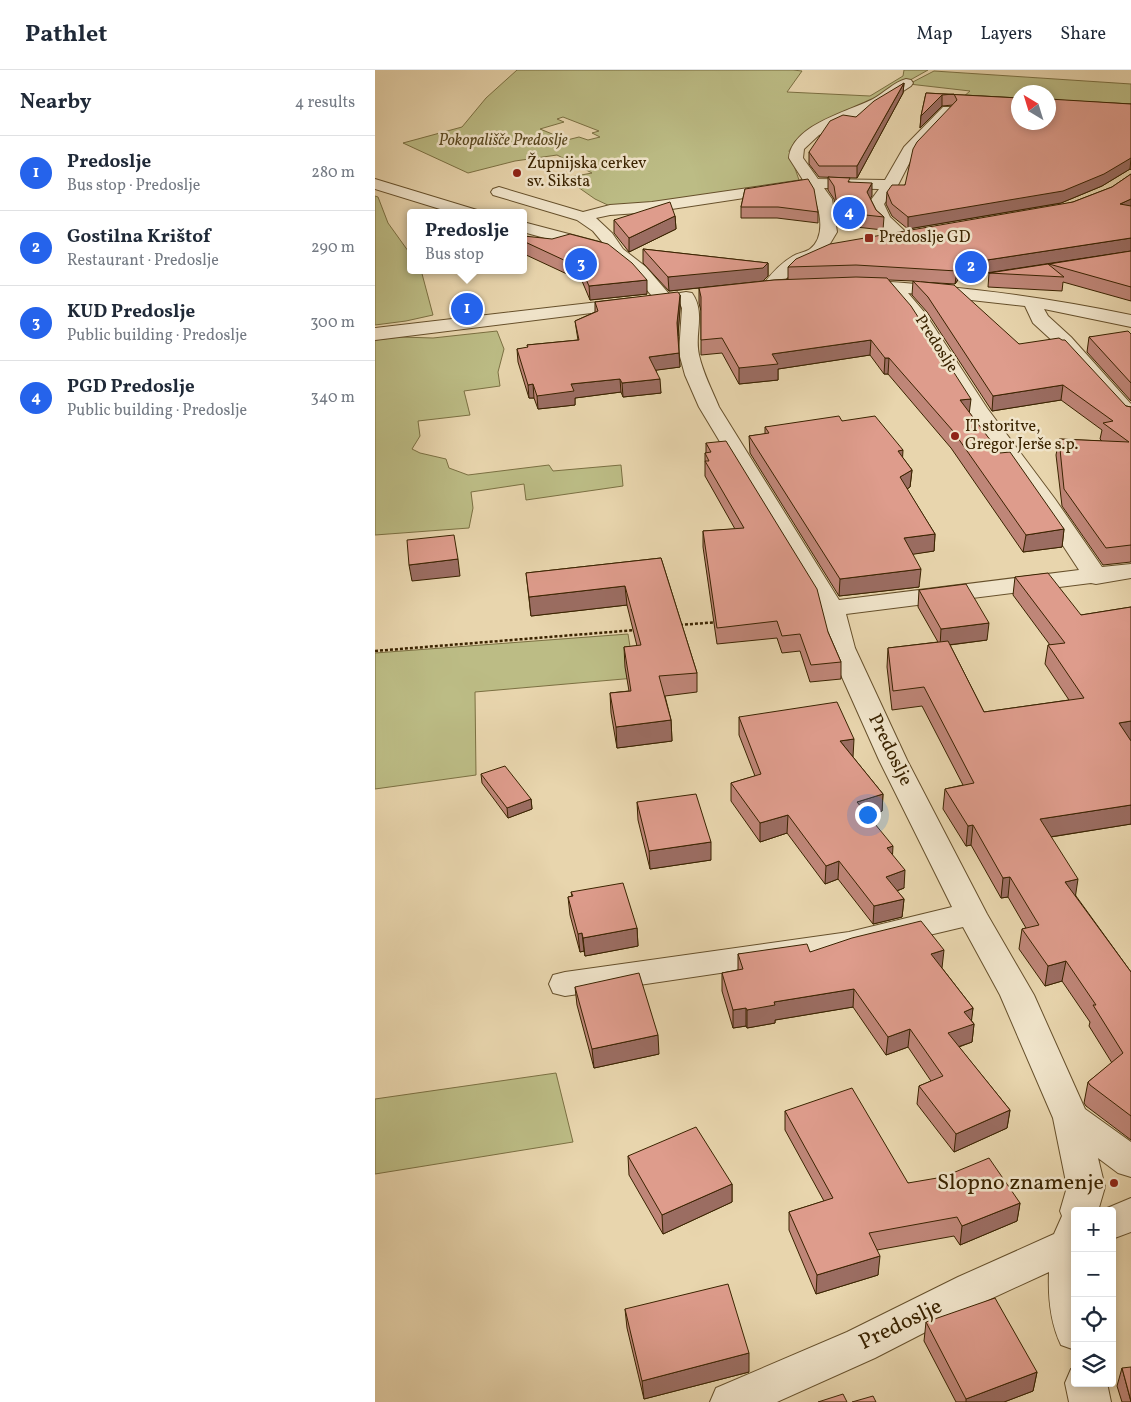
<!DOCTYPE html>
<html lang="en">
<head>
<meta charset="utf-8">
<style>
	:root { --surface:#fff; --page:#f6f6f7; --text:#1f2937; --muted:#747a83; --line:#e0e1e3; --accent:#2563eb }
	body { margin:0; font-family:Vollkorn,serif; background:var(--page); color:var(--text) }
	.controls { position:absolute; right:15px; bottom:15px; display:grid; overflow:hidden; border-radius:5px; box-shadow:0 2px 8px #0003 }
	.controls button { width:45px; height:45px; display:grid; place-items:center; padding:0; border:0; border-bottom:1px solid var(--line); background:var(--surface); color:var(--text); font:25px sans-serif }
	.compass { position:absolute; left:636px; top:15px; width:45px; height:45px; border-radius:50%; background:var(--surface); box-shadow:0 2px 8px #0003; rotate:322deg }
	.you { position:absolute; left:492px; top:744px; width:18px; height:18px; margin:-12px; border:4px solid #fff; border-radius:50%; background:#1a73e8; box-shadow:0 0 0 8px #1a73e833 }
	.badge { display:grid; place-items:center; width:32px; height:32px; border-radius:50%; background:var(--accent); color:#fff; font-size:16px; font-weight:700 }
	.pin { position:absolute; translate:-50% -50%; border:2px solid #fff; box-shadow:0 1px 5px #0006 }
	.popup { position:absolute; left:32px; top:139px; width:120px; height:65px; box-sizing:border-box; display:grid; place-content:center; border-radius:5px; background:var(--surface); filter:drop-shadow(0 1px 4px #0005); font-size:16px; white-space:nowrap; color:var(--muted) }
	.popup b { font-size:19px; color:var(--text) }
	.popup::after { content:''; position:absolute; left:50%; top:100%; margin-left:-10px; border:10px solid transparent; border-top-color:var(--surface) }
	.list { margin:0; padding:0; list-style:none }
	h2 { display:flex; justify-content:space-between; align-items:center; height:65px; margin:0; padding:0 20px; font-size:21px }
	h2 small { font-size:16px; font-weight:400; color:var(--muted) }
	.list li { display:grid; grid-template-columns:32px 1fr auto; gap:15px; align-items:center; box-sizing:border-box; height:75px; padding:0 20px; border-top:1px solid var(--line) }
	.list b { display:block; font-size:19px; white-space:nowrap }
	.list p { margin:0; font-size:16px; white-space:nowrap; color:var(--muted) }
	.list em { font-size:16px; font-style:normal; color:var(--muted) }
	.icon { flex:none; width:28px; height:28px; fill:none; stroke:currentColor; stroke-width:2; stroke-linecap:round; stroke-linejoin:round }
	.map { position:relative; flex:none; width:756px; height:1332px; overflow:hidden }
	header { display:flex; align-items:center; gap:30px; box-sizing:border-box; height:70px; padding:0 25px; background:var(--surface); border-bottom:1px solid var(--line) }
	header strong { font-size:24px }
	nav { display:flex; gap:28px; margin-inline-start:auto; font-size:18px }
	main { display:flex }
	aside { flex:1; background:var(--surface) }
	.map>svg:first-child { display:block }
	.green { fill:#bcbc85; stroke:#7b7042; fill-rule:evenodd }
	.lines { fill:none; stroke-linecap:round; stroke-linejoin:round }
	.minor-casing { stroke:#66502b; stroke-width:2 }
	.path { stroke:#3a2300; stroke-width:2.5; stroke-dasharray:3 2; stroke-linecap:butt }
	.minor { fill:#f0e4ca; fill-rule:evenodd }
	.wall { fill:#bf8678; stroke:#3a2300 }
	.shaded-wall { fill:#9b6d62; stroke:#3a2300 }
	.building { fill:#de9c8c; stroke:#3a2300 }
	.poi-dot { fill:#8f2418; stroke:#f0e4ca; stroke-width:2 }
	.labels { text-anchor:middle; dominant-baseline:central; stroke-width:5; stroke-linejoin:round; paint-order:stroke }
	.far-park-label { font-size:16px; font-style:italic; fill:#5a4921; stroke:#f0e4ca }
	.far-poi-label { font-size:16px; fill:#3a2300; stroke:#f0e4ca; text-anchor:start }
	.far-street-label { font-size:16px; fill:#3a2300; stroke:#f0e4ca }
	.street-label { font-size:19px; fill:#3a2300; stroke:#f0e4ca }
	.near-poi-label { font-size:22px; fill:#3a2300; stroke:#f0e4ca; text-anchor:end }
	.near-street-label { font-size:22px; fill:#3a2300; stroke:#f0e4ca }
</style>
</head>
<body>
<header>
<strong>Pathlet</strong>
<nav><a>Map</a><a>Layers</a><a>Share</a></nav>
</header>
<main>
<aside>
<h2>Nearby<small>4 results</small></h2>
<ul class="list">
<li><span class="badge">1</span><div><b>Predoslje</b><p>Bus stop · Predoslje</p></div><em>280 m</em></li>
<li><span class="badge">2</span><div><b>Gostilna Krištof</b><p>Restaurant · Predoslje</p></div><em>290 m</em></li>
<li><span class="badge">3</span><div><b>KUD Predoslje</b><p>Public building · Predoslje</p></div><em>300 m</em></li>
<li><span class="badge">4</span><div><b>PGD Predoslje</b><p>Public building · Predoslje</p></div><em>340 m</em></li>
</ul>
</aside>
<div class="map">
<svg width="756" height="1332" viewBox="0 0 756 1332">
	<rect width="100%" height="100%" fill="#e8d5ad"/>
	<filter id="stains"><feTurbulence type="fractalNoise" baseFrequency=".004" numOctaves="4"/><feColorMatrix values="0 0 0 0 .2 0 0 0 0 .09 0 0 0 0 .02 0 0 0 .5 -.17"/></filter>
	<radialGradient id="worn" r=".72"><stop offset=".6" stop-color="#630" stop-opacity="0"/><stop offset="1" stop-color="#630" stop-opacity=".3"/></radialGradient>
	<!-- green -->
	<g class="green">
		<path d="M142,0H418L427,1L412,22L495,26L528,6L529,0H553L505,27L428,64L420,71L414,81L424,110L421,112L315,129L237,137L220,129L190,108L217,103L182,85L140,91L93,103L28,73L87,57L111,28ZM188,47L224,61L217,63L225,67L213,70L204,67L192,70L165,59L189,52L182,49Z"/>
		<path d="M559,1L756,14V45L674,40V22H644L643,38L580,34L595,21L534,14Z"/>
		<path d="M0,126L3,127L13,153L36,185V200H46L58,245L31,251L0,255Z"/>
		<path d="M122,261L129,279L123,302L125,316L89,321L95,345L43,351L45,366L37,379L45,383L71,389L74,398L93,405L174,395L178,401L246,395L248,416L151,430L149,414L96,422L98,438L94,458L0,465V270L25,267L58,268Z"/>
		<path d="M253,564L260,608L100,622L101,705L0,719V583Z"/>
		<path d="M181,1003L198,1072L0,1104V1029Z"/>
	</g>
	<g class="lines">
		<defs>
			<g id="minor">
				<path d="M531,9L536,10L538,13L536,16L507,35L444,65L429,79L428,88L443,109L510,110L529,77L568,37H578L580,40L578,43L540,82L523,115L509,134L515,147L536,167L534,171C515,175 500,149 493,134L504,119L449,118L457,129L462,162L453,177L456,181C452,188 439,188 432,192C418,200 409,210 400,223L394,224L388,223L385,219C394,206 404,194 418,186C423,183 431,182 435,179C453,165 444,133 434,118L277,142L235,145L221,148L237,163L248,179L271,197L295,225L298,229L295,233L289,234L283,233L259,205L235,186L148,162V152L228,173L218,161L202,150L118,125L116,122L118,119L124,117L208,142L235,135L277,132L428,110L414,88C417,55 472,42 498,29C509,23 519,12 531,9Z"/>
				<path d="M0,109L102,140L104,143H78L0,119Z"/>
				<path d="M483,210C576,215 666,226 756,245V257L669,239L673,246L696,267L756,334V352L749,350L682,275L658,253L650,236L533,223L550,243L612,338L680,429L727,497L756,494V508L721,514L716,513L471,544L480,578L532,690L612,844L659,925L710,1039L756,1072V1107L743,1103L723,1088L730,1117L723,1141H700V1280L686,1275C675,1252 673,1227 674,1202L611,1231L500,1288L402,1332H335L341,1318L472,1262L583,1207L679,1164L687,1146L685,1141L692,1117L678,1048L625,925L588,857L474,884L190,926L178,923L174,914L178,905L190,902L474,862L577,837L504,690L454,578L445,538L324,337L310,305L304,283L307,238L302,227L305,223L311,222L317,223C331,243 319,263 324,285C328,303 337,320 344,337L464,530L704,500L662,436L593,340L537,250L513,222L477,219L474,215L477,211Z"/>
				<path d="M258,228L264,229L267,233L264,237L0,270V258Z"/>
				<path d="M756,1128V1162L737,1169V1141H725Z"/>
				<path d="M700,1298V1313H732L736,1332H694L690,1313L696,1299Z"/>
			</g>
		</defs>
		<!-- minor casing -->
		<use href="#minor" class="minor-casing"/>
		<!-- path -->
		<g class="path">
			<path d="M305,555L343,552"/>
			<path d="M0,581L261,560"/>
		</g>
		<!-- minor -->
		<use href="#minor" class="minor"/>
	</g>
	<!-- wall -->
	<g class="wall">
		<path d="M529,13L528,23L482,108L444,107L434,94V82L481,47Z"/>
		<path d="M551,23L756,34V100L755,99L727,116L686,133L533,159L517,146L511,134L512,122L530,115L578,35L567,36L545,58L546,46Z"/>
		<path d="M756,104V181L585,207L580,214L546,212L644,274L751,336L756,337V492L728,495L687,436L681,385L684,369L727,371L725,369L727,360L686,330L617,341L552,242L537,225L538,211L514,210L594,343L625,383L689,459L687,477L648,482L576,378L513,304H509L495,285L403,299V310L364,314L347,283L326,285V241L324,233V218L294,221L268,193V179L393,193V206L388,211L413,209V197L698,132L737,117Z"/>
		<path d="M453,107L475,112L497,126L495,128L501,140L509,147L508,160L463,155L459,129L453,120Z"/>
		<path d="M370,119L443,142V153L402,148H366V137Z"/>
		<path d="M300,146L301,159L254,182L239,163V150Z"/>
		<path d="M148,169L272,224L215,230L207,211L149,184Z"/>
		<path d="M756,181V231L688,212L687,221L613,217L614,203Z"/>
		<path d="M305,225V238L303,263L305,297L281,300L286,323L248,327L246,322L200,328V335L163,339L159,328H154L143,292L142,279L153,278L152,275L203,270L200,251L220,242V232Z"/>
		<path d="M756,264V331L712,282L714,267Z"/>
		<path d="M467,351L528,388L537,400L535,417L532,419L560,464L559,481L537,484L544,517L464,526L375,383L374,366L390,364V357Z"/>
		<path d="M331,373L453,562L466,592V609L435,612L425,581L407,583L402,568L342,574L328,477V461L360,459L330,406V383H331Z"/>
		<path d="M286,488L322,603V622L290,626L296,650L297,671L242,678L236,643L235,623L254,621L250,597L249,577L262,576L252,535L156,546L151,503Z"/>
		<path d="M640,507L706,545L756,537V670H755L756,671V754L676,767L701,826L756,902V1070L711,1036L709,1033L713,1012L737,993L714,956L715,952L687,911L670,916L644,879L647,859L651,858L633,827L626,828L596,775L591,776L568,739L570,719L588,715L547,636L517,640L512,597L513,578L563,572L543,537L544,520L612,570L575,575L609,642L694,630L670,594L673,575H675L638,525Z"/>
		<path d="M364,647L478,687L508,724L507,741L493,746L517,784L529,818L522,821L529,829L527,847L498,854L463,809L450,814L412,763L385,772L356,731V713L380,706L364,665Z"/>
		<path d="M106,704L156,729L157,739L133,748L107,713Z"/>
		<path d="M262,732L336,790L275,799L263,750Z"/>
		<path d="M196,822L262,858L263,876L210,886L209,881L205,882L195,845L193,827L197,826Z"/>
		<path d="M435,882L567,898L598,938L596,950L599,954L597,972L584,977L635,1040L632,1058L579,1082L542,1034L544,1016L556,1011L533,977L511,985L478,937L400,950V953L372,958L371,956L358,958L347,921V903L363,900V884Z"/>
		<path d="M200,917L284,984L219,998L202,935Z"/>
		<path d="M410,1041L533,1113L645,1133L642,1151L585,1175L579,1166L502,1180L503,1205L441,1224L414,1160V1142L449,1131L410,1060Z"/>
		<path d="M253,1086L357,1114V1132L288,1164L254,1105Z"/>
		<path d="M250,1239L374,1302L269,1329L252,1258Z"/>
		<path d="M551,1252L662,1302L658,1321L629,1332H581L549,1271Z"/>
		<path d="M747,1298L756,1332H747L742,1316Z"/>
	</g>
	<!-- shaded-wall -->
	<g class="shaded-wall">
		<path d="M529,13L528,23L482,108V96Z"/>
		<path d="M567,25V36L545,58L546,46Z"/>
		<path d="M756,88L755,99L727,116L686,133L533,159V147Z"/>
		<path d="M497,113V126L491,135L492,122Z"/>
		<path d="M756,129V141L745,134Z"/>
		<path d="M300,146L301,159L254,182V168Z"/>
		<path d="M756,168V181L585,207L580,214L582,201L586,194Z"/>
		<path d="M393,193V206L388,211L294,221L293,207Z"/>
		<path d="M272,210V224L215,230L214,216Z"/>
		<path d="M305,225V238L303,266L302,253Z"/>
		<path d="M496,270L495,285L403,299V310L364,314V298L397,284Z"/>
		<path d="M304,283L305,297L275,301L274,287Z"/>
		<path d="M510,288H514L513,304H509Z"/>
		<path d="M245,309L246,322L200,328V335L163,339L162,326L196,314Z"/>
		<path d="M285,309L286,323L248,327L247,313Z"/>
		<path d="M158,314L159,328H154L153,315Z"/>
		<path d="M688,315L686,330L617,341L618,326Z"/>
		<path d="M596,329L594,345L585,330Z"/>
		<path d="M528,380L527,397L523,381Z"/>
		<path d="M537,400L535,417L524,424L525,407Z"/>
		<path d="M689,459L687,477L648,482L651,465Z"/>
		<path d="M560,464L559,481L527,486L529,468Z"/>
		<path d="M83,489L85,506L37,511L34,495Z"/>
		<path d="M546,499L544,517L464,526L465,509Z"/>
		<path d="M250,516L252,535L156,546L154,527Z"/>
		<path d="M614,553L612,570L565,576L566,559Z"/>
		<path d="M296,650L297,671L242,678L241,657Z"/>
		<path d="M756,651V670L740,672L744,653Z"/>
		<path d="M479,669L478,687L465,671Z"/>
		<path d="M508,724L507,741L481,750L482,732Z"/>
		<path d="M156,729L157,739L133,748L132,738Z"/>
		<path d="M756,735V754L662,769L665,749Z"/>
		<path d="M413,745L412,763L385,772V753Z"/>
		<path d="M598,755L596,775L591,776L593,756Z"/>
		<path d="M336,772V790L275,799L274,781Z"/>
		<path d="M518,776L517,794L512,778Z"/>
		<path d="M464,791L463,809L450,814L451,796Z"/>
		<path d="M530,800L529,818L510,825L511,807Z"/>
		<path d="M635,807L633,827L626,828L628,808Z"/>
		<path d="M703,809L700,829L690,812Z"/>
		<path d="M529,829L527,847L498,854L499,836Z"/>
		<path d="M262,858L263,876L210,886L208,868Z"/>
		<path d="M207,863L209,881L205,882L203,864Z"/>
		<path d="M569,880L567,898L555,902L556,884Z"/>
		<path d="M691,891L687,911L670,916L673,896Z"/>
		<path d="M479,919L478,937L400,950V953L372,958V940L399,932Z"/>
		<path d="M371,938V956L358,958V940Z"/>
		<path d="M598,938L596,955L599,954L597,972L571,981L573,963L589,942Z"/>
		<path d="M535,959L533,977L511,985L513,967Z"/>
		<path d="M283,965L284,984L219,998L217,979Z"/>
		<path d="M635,1040L632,1058L579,1082L581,1064Z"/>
		<path d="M357,1114V1132L288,1164L287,1145Z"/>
		<path d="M645,1133L642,1151L585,1175L587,1156Z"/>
		<path d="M505,1186L503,1205L441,1224L442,1205Z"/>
		<path d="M374,1283V1302L269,1329L267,1311Z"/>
		<path d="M662,1302L658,1321L629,1332H591V1329Z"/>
	</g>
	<!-- building -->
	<g class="building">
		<path d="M529,13L482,96H444L434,82L455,51L468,45L481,47L499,31Z"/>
		<path d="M551,23L644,28V52H674V29L756,34V88L729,104L688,121L533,147L517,134L512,122L517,115H530L538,79L542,72L582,30L579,24L567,25L546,46Z"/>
		<path d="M756,104V129L745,134L756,136V168L586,194L582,201L481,195L413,197L421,189L455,174L698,132L737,117Z"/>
		<path d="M453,107L475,108L473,112L497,113L492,122L501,140L509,147L463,142L459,116Z"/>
		<path d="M433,109L439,119L443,142L403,137H366L370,119Z"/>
		<path d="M295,132L300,146L254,168L239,150Z"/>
		<path d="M195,164L233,174L257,193L272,210L214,216L206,198L148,171L149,166L177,169Z"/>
		<path d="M268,179L393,193L388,198L293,207Z"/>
		<path d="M756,181V217L674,194Z"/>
		<path d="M673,194L689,207L614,203Z"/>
		<path d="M481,207L512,208L536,236L596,329L585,330L625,383L635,382L689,459L651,465L578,361L514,288H510L496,270L397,284L403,294L364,298L347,268L326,270V227L324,218L399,210Z"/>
		<path d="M538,211L579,215L644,274L684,268L687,270H690L751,336L756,337V475L731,478L689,419L684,369L754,372L728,353L738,351L688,315L618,326L553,227Z"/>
		<path d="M303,222L305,225L302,253L304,283L274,287L285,309L247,313L245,309L196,314L199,321L162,326L158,314L153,315L142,279L153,277L152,275L204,270L200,251L223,241L220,232Z"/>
		<path d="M753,261L756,264V313L714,267Z"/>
		<path d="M464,346L467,351L500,346L528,380L523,381L537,400L525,407L560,464L529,468L546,499L465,509L374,366L394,363L390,357Z"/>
		<path d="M351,371L442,519L453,562L466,592L436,595L425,564L407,566L402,551L342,558L328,461L369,458L330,391H334L330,383L336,382L331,373Z"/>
		<path d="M79,465L83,489L34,495L32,470Z"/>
		<path d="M286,488L322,603L284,606L296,650L241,657L235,623L256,621L249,577L266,575L250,516L154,527L151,503Z"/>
		<path d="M673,503L706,545L756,537V651L744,653L756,671V735L665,749L703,809L690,812L756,902V1046L715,1015L713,1012L748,983L718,935H721L691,891L673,896L647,859L664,855L635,807L628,808L598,755L593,756L570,719L599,713L549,617L518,621L513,578L573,571L609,642L709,628L673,575L690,573L640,507Z"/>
		<path d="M591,514L614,553L566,559L544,520Z"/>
		<path d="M462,632L479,669L465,671L508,724L482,732L518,776L512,778L530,800L511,807L529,829L499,836L464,791L451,796L413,745L385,753L356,713L386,704L364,647Z"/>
		<path d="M130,696L156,729L132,738L106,704Z"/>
		<path d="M321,724L336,772L274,781L262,732Z"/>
		<path d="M248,813L262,858L208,868L207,863L203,864L193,827L198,826L196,822Z"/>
		<path d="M546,851L569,880L556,884L598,938L589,942L599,954L573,963L635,1040L581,1064L544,1016L568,1006L535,959L513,967L479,919L399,932L400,935L372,940L371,938L358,940L347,903L368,899L363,884L432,874L435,882L477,868Z"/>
		<path d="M264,903L283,965L217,979L200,917Z"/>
		<path d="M477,1018L533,1113L568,1107L614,1088L645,1133L587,1156L582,1147L494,1163L505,1186L442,1205L414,1142L458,1128L410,1041Z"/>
		<path d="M321,1057L357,1114L287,1145L253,1086Z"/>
		<path d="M353,1214L374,1283L267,1311L250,1239Z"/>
		<path d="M620,1228L662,1302L591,1329L551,1252Z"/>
		<path d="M756,1297V1331L747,1298Z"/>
		<path d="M468,1324L472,1332H443Z"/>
		<path d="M498,1326L501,1332H477Z"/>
	</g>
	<!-- markers -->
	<g class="poi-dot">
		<circle cx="142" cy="103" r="5"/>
		<rect x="489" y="163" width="10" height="10" rx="2.5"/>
		<circle cx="580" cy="366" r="5"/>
		<circle cx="739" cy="1113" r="5"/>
	</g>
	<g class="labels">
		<!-- far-park labels -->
		<g class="far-park-label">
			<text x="128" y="71">Pokopališče Predoslje</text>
		</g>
		<!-- far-poi labels -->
		<g class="far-poi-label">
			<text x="152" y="94">Župnijska cerkev<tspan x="152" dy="18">sv. Siksta</tspan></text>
			<text x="504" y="168">Predoslje GD</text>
			<text x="590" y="357">IT storitve,<tspan x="590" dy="18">Gregor Jerše s.p.</tspan></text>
		</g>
		<!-- far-street labels -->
		<g class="far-street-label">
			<text transform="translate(561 274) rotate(57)">Predoslje</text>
		</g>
		<!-- street labels -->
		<g class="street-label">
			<text transform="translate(515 680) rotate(64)">Predoslje</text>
		</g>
		<!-- near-poi labels -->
		<g class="near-poi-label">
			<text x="729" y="1113">Slopno znamenje</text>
		</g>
		<!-- near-street labels -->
		<g class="near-street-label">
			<text transform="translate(526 1255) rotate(-26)">Predoslje</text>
		</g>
	</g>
	<rect width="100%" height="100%" filter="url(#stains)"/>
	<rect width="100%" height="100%" fill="url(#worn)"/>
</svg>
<div class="controls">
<button>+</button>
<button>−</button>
<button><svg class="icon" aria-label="locate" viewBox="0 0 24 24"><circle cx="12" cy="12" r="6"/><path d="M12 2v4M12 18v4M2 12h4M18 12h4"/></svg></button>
<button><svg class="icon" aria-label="layers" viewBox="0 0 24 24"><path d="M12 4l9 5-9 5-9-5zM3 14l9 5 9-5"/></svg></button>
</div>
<svg class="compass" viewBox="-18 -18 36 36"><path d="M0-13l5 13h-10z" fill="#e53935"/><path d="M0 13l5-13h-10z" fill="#747a83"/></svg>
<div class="you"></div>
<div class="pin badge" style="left:92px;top:239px">1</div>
<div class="popup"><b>Predoslje</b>Bus stop</div>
<div class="pin badge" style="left:596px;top:197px">2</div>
<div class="pin badge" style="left:206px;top:194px">3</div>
<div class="pin badge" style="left:474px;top:143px">4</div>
</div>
</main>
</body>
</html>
